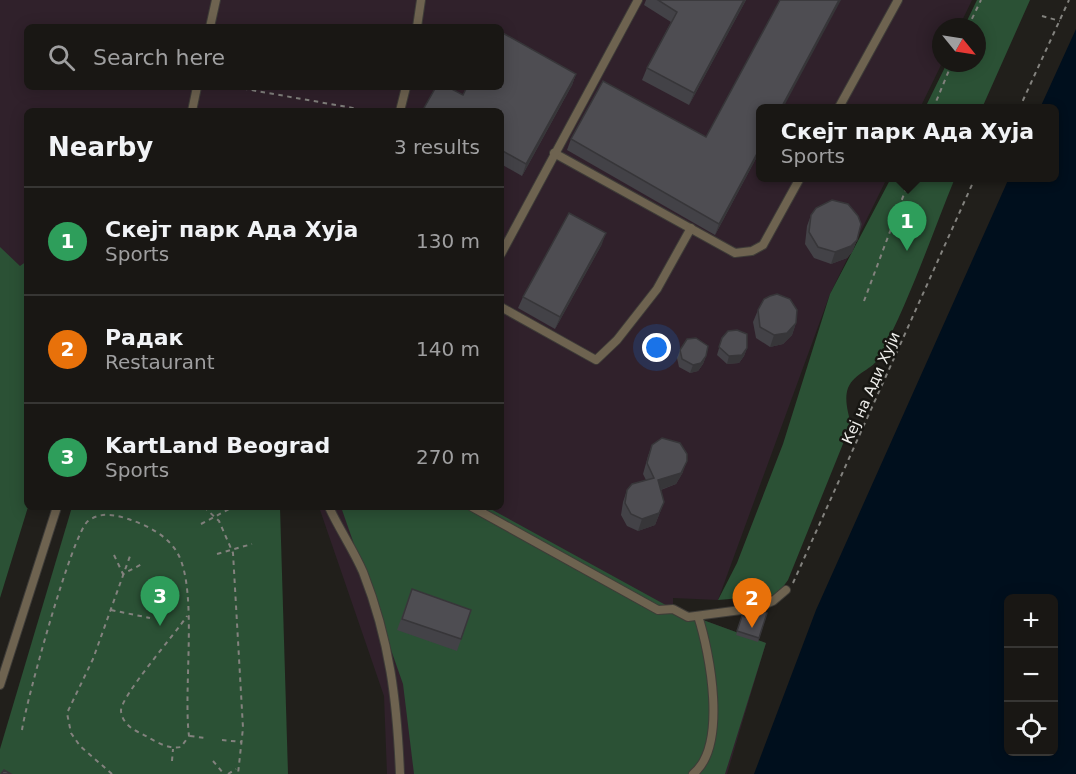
<!DOCTYPE html>
<html lang="en">
<head>
<meta charset="utf-8">
<style>
	:root { --surface:#191714; --page:#22201d; --text:#f1f3f6; --muted:#9f9fa0; --line:#373634; --accent:#d93025 }
	body { margin:0; font-family:"DejaVu Sans",sans-serif; background:var(--page); color:var(--text) }
	.controls { position:absolute; right:18px; bottom:18px; display:grid; overflow:hidden; border-radius:9px; box-shadow:0 3px 15px #0003 }
	.controls button { width:54px; height:54px; display:grid; place-items:center; padding:0; border:0; border-bottom:2px solid var(--line); background:var(--surface); color:var(--text); font:30px sans-serif }
	.compass { position:absolute; left:932px; top:18px; width:54px; height:54px; border-radius:50%; background:var(--surface); box-shadow:0 3px 15px #0003; rotate:120deg }
	.you { position:absolute; left:657px; top:348px; width:21px; height:21px; margin:-15px; border:4px solid #fff; border-radius:50%; background:#1a73e8; box-shadow:0 0 0 9px #1a73e833 }
	.badge { display:grid; place-items:center; width:39px; height:39px; border-radius:50%; background:var(--accent); color:#fff; font-size:20px; font-weight:700 }
	.pin { position:absolute; translate:-50% -50px; filter:drop-shadow(0 2px 3px #0008) }
	.pin::after { content:''; position:absolute; top:32px; width:21px; height:18px; background:inherit; clip-path:polygon(0 0,100% 0,50% 100%) }
	.popup { position:absolute; left:756px; top:104px; width:303px; height:78px; box-sizing:border-box; display:grid; place-content:center; border-radius:9px; background:var(--surface); filter:drop-shadow(0 2px 4px #0005); font-size:20px; white-space:nowrap; color:var(--muted) }
	.popup b { font-size:22px; color:var(--text) }
	.popup::after { content:''; position:absolute; left:50%; top:100%; margin-left:-12px; border:12px solid transparent; border-top-color:var(--surface) }
	.list { margin:0; padding:0; list-style:none }
	h2 { display:flex; justify-content:space-between; align-items:center; height:78px; margin:0; padding:0 24px; font-size:26px }
	h2 small { font-size:20px; font-weight:400; color:var(--muted) }
	.list li { display:grid; grid-template-columns:39px 1fr auto; gap:18px; align-items:center; box-sizing:border-box; height:108px; padding:0 24px; border-top:2px solid var(--line) }
	.list b { display:block; font-size:22px; white-space:nowrap }
	.list p { margin:0; font-size:20px; white-space:nowrap; color:var(--muted) }
	.list em { font-size:20px; font-style:normal; color:var(--muted) }
	.icon { flex:none; width:33px; height:33px; fill:none; stroke:currentColor; stroke-width:2; stroke-linecap:round; stroke-linejoin:round }
	.map { position:relative; flex:none; width:1076px; height:774px; overflow:hidden }
	.search { position:absolute; background:var(--surface); box-shadow:0 3px 15px #0003; left:24px; top:24px; width:480px; height:66px; display:flex; align-items:center; gap:15px; box-sizing:border-box; padding:0 21px; border-radius:9px; color:var(--muted); font-size:22px }
	.panel { position:absolute; background:var(--surface); box-shadow:0 3px 15px #0003; left:24px; top:108px; width:480px; height:402px; border-radius:9px }
	.map>svg:first-child { display:block }
	.industrial { fill:#30212b; fill-rule:evenodd }
	.green { fill:#2b5135 }
	.water { fill:#000f1d; fill-rule:evenodd }
	.lines { fill:none; stroke-linecap:round; stroke-linejoin:round }
	.lane-casing { stroke:#3e3c38; stroke-width:10 }
	.path { stroke:#83827e; stroke-width:2; stroke-dasharray:4.5 4.5; stroke-linecap:butt }
	.lane { stroke:#6e6350; stroke-width:8 }
	.wall { fill:#434247 }
	.shaded-wall { fill:#373639 }
	.building { fill:#4e4d52; stroke:#373639; stroke-width:1.5 }
	.labels { text-anchor:middle; dominant-baseline:central; stroke-width:5; stroke-linejoin:round; paint-order:stroke }
	.street-label { font-size:15px; fill:#efeeeb; stroke:#171612 }
</style>
</head>
<body>
<div class="map">
<svg width="1076" height="774" viewBox="0 0 1076 774">
	<rect width="100%" height="100%" fill="#211f1b"/>
	<!-- industrial -->
	<path class="industrial" d="M0,0H972L959,27H941L942,63L920,108L760,109V178H887L830,294L718,600L673,598V609L766,643L727,774H387L384,696L319,507H501V111H27V391L0,467ZM27,27H501V87H27Z"/>
	<!-- green -->
	<g class="green">
		<path d="M977,0H1030L982,108H925L947,63H977V27H964Z"/>
		<path d="M891,178H955C931,237 910,299 880,356C873,370 855,372 848,388C844,399 848,413 851,424L788,580L777,595L718,600L737,563L783,444L830,294Z"/>
		<path d="M0,247L20,266L27,261L28,507L0,598Z"/>
		<path d="M72,507H280L288,774H0V749Z"/>
		<path d="M341,507H487L673,609L766,643L725,774H414L403,684Z"/>
	</g>
	<!-- water -->
	<path class="water" d="M1076,29V774H754L816,610L1009,178H1054V109L1040,108ZM1008,598H1054V752H1008Z"/>
	<g class="lines">
		<defs>
			<g id="lane">
				<path d="M210,27L216,0"/>
				<path d="M417,27L421,0"/>
				<path d="M838,109L898,0"/>
				<path d="M192,111L197,87"/>
				<path d="M400,111L406,87"/>
				<path d="M554,153L735,253L752,251L763,245L800,178"/>
				<path d="M501,254L638,0"/>
				<path d="M501,307L596,360L617,340L657,289L691,228"/>
				<path d="M329,507C339,529 353,549 363,572C390,641 397,701 400,774"/>
				<path d="M472,507L658,610L673,609L688,617L756,608L773,601L786,590"/>
				<path d="M0,685L57,507"/>
				<path d="M693,774C728,746 710,653 698,616"/>
			</g>
		</defs>
		<!-- lane casing -->
		<use href="#lane" class="lane-casing"/>
		<!-- path -->
		<g class="path">
			<path d="M1042,16L1060,21"/>
			<path d="M968,27L981,0"/>
			<path d="M234,87L370,111"/>
			<path d="M933,109L952,63"/>
			<path d="M1019,109L1069,0"/>
			<path d="M864,301L910,178"/>
			<path d="M204,507L219,521L233,553L243,728L238,774"/>
			<path d="M201,524L231,508"/>
			<path d="M217,554L252,544"/>
			<path d="M114,555L123,574L142,564"/>
			<path d="M793,583L975,178"/>
			<path d="M111,610L150,618"/>
			<path d="M22,730C26,702 72,534 88,521C101,511 117,515 131,520C149,526 169,537 178,554C198,591 183,689 189,736L181,747C167,750 154,740 142,734C133,730 122,723 121,711C120,697 176,633 187,616"/>
			<path d="M190,736L205,738"/>
			<path d="M222,740L242,742"/>
			<path d="M172,761L173,749"/>
			<path d="M213,761L224,774"/>
			<path d="M112,774L80,746L71,733L67,713L93,659L130,556"/>
			<path d="M228,774L236,769"/>
		</g>
		<!-- lane -->
		<use href="#lane" class="lane"/>
	</g>
	<!-- wall -->
	<g class="wall">
		<path d="M646,0H746L689,105L642,80L647,68L671,22L644,5Z"/>
		<path d="M576,74L572,85L522,176L501,164V111H423L424,108L463,95Z"/>
		<path d="M760,108V151L715,235L567,150L571,139L706,137Z"/>
		<path d="M811,215L857,240L852,252L847,258L831,264L814,258L805,244L807,226Z"/>
		<path d="M602,244L555,329L518,308L523,297Z"/>
		<path d="M758,310L796,323L792,335L783,344L770,347L756,338L753,322Z"/>
		<path d="M722,338L747,348L744,356L739,363L727,364L717,355Z"/>
		<path d="M680,350L706,356L703,364L698,371L690,373L679,367L677,358Z"/>
		<path d="M652,445L683,472L676,484L661,490L664,502L655,525L638,531L627,526L621,515L623,502L627,490L646,480L643,474L648,456Z"/>
		<path d="M412,589L471,610L457,651L397,630Z"/>
		<path d="M767,613L758,642L736,635L742,616L752,619Z"/>
	</g>
	<!-- shaded-wall -->
	<g class="shaded-wall">
		<path d="M744,0H746L689,105L694,93Z"/>
		<path d="M839,0H841L783,108H781Z"/>
		<path d="M576,74L572,85L522,176L526,164Z"/>
		<path d="M760,148V151L715,235L719,224Z"/>
		<path d="M606,233L602,244L555,329L560,317Z"/>
		<path d="M857,240L852,252L847,258L831,264L835,252Z"/>
		<path d="M796,323L792,335L783,344L770,347L774,335Z"/>
		<path d="M747,348L744,356L739,363L727,364L729,356Z"/>
		<path d="M706,356L703,364L698,371L690,373L693,365Z"/>
		<path d="M687,461L683,472L676,484L654,492L658,480Z"/>
		<path d="M664,502L655,525L638,531L642,519Z"/>
	</g>
	<!-- building -->
	<g class="building">
		<path d="M658,0H744L694,93L647,68L677,12Z"/>
		<path d="M780,0H839L781,108H760V148L719,224L571,139L603,81L706,137Z"/>
		<path d="M501,32L576,74L526,164L501,150V111H430L424,108L436,87H448L463,95L467,87H501Z"/>
		<path d="M832,200L848,204L858,216L861,224L857,240L851,246L835,252L818,247L809,232L811,215L816,208Z"/>
		<path d="M569,213L606,233L560,317L523,297Z"/>
		<path d="M777,294L790,299L797,310L796,323L787,333L774,335L760,327L758,310L764,299L770,296Z"/>
		<path d="M737,330L747,334V348L742,355L729,356L719,347L722,338L728,331Z"/>
		<path d="M696,338L708,346L706,356L701,363L693,365L682,359L680,350L687,339Z"/>
		<path d="M662,438L680,443L687,454V461L681,473L658,480L664,502L659,513L642,519L631,514L625,503L627,490L632,484L654,478L647,463L652,445Z"/>
		<path d="M412,589L471,610L461,639L402,619Z"/>
		<path d="M757,610L767,613L759,638L737,631L742,616L752,619Z"/>
		<path d="M4,770L11,774H1Z"/>
	</g>
	<g class="labels">
		<!-- street labels -->
		<g class="street-label">
			<text transform="translate(871 388) rotate(-66)">Кеј на Ади Хуји</text>
		</g>
	</g>
</svg>
<div class="controls">
<button>+</button>
<button>−</button>
<button><svg class="icon" aria-label="locate" viewBox="0 0 24 24"><circle cx="12" cy="12" r="6"/><path d="M12 2v4M12 18v4M2 12h4M18 12h4"/></svg></button>
</div>
<svg class="compass" viewBox="-18 -18 36 36"><path d="M0-13l5 13h-10z" fill="#e53935"/><path d="M0 13l5-13h-10z" fill="#9f9fa0"/></svg>
<div class="you"></div>
<div class="pin badge" style="left:907px;top:251px;background:#2e9e5b">1</div>
<div class="popup"><b>Скејт парк Ада Хуја</b>Sports</div>
<div class="pin badge" style="left:752px;top:628px;background:#e8710a">2</div>
<div class="pin badge" style="left:160px;top:626px;background:#2e9e5b">3</div>
<div class="search"><svg class="icon" aria-label="search" viewBox="0 0 24 24"><circle cx="10" cy="10" r="6"/><path d="M15 15l6 6"/></svg>Search here</div>
<section class="panel">
<h2>Nearby<small>3 results</small></h2>
<ul class="list">
<li><span class="badge" style="background:#2e9e5b">1</span><div><b>Скејт парк Ада Хуја</b><p>Sports</p></div><em>130 m</em></li>
<li><span class="badge" style="background:#e8710a">2</span><div><b>Радак</b><p>Restaurant</p></div><em>140 m</em></li>
<li><span class="badge" style="background:#2e9e5b">3</span><div><b>KartLand Beograd</b><p>Sports</p></div><em>270 m</em></li>
</ul>
</section>
</div>
</body>
</html>
